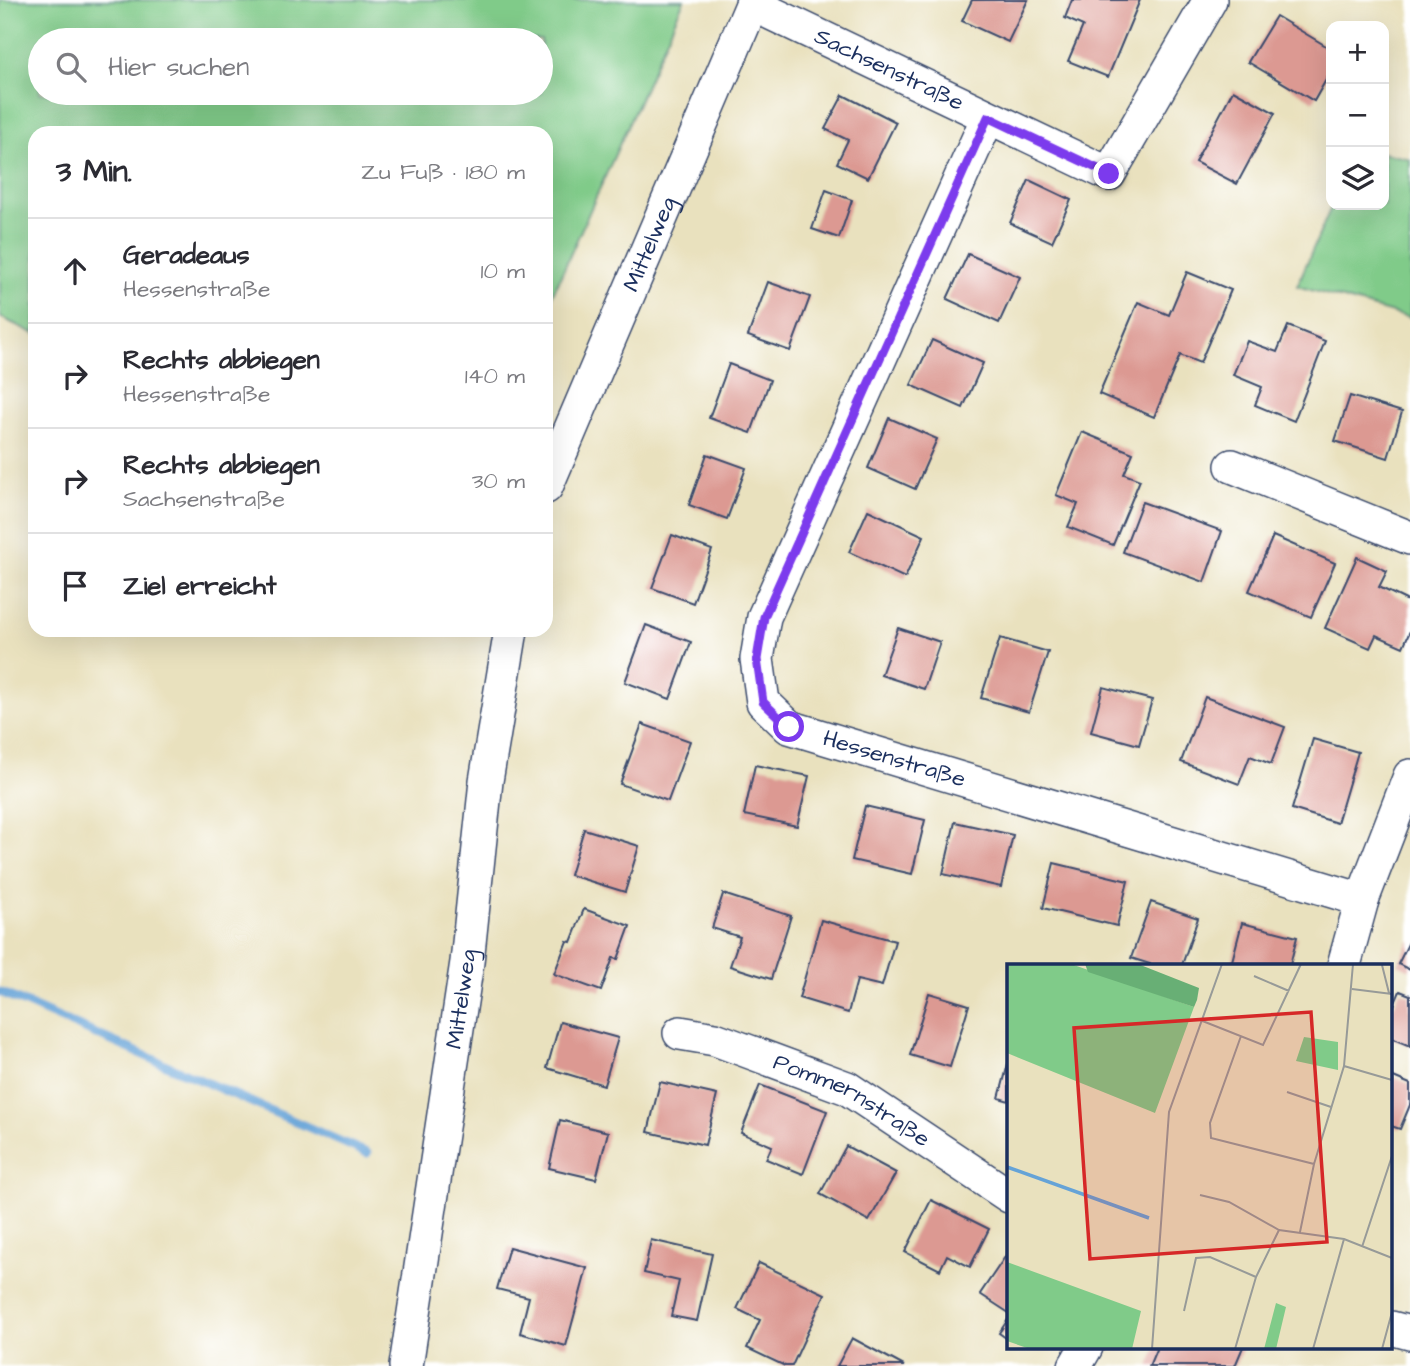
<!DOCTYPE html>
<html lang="de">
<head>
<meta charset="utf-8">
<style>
	:root { --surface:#fff; --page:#f2f2f3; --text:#2b2b33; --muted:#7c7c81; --line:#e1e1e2 }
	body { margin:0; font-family:"Architects Daughter",sans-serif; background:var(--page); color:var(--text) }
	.controls { position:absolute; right:21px; top:21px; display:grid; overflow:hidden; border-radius:14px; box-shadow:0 7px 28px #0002 }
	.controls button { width:63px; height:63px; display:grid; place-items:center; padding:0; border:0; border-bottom:2px solid var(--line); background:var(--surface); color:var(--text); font:35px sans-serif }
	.stop { position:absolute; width:21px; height:21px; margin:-16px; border:5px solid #7c3aed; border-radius:50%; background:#fff }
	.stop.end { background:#7c3aed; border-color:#fff; box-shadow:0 2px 7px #0008 }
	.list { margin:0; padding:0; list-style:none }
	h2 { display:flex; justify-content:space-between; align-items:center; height:91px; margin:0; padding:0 28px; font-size:30px }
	h2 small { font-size:23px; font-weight:400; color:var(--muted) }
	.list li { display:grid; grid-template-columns:46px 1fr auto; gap:21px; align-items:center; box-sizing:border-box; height:105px; padding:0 28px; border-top:2px solid var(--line) }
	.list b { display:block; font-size:26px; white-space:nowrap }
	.list p { margin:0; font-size:23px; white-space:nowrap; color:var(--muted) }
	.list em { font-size:23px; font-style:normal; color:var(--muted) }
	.icon { flex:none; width:38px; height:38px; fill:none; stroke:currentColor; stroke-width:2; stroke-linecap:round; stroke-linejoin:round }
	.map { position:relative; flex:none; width:1410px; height:1366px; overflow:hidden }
	.search { position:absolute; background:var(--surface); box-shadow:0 7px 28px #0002; left:28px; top:28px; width:525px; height:77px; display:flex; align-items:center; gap:18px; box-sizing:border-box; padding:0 24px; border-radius:38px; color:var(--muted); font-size:26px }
	.panel { position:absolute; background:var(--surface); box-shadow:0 7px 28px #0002; left:28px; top:126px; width:525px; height:511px; border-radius:21px }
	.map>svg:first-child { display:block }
	.green { fill:#80cb89; stroke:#4e7d74; stroke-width:2; fill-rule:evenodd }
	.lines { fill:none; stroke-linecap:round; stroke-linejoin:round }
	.stream { stroke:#65a3d7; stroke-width:9 }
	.building { fill:#dc9992 }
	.minor-casing { stroke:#3a4a6c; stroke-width:36 }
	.minor { stroke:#fff; stroke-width:33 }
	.route { stroke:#7c3aed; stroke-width:9 }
	.labels { text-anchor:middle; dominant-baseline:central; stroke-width:6; stroke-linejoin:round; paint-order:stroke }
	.street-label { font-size:23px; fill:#1b2f5e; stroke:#fff }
	.inset-river { fill:none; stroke:#65a3d7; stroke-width:3.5 }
	.inset-road { fill:none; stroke:#979a98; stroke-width:2 }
	.view { fill:#d62828; fill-opacity:0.15; stroke:#d62828; stroke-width:3.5 }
	.inset-edge { fill:none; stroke:#1b2f5e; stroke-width:3.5 }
</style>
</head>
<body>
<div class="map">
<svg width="1410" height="1366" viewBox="0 0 1410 1366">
	<rect width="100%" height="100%" fill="#fff"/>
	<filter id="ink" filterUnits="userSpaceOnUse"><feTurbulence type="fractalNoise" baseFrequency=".0143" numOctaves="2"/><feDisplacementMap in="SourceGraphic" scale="14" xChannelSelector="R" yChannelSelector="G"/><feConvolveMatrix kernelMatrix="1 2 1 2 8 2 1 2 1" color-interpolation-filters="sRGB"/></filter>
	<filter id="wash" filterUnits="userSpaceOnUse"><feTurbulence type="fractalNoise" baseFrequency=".00686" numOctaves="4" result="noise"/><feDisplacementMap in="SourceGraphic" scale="28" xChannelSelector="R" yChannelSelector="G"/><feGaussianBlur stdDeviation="1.57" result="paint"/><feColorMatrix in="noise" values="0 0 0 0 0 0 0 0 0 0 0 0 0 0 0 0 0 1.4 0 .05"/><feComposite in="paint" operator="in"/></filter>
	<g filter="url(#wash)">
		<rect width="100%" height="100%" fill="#e9e1be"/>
		<!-- green -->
		<g class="green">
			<path d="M0,0H684L546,309V133H35V334L0,317ZM40,40H541V93H40Z"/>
			<path d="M1384,153L1410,159V318L1297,286L1332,205H1384Z"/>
		</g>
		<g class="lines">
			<!-- stream -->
			<path class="stream" d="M0,992L367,1153"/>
		</g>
		<g id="blocks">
			<!-- building -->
			<g class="building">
				<path d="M972,0H1028L1008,42L962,21Z"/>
				<path d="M1072,0H1140L1108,77L1068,61L1083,26L1065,18Z"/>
				<path d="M1276,16L1331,49V71L1314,101L1248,62Z"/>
				<path d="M1233,90L1275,113L1237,184L1195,162Z"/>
				<path d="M843,95L896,122L868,178L837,163L848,140L825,129Z"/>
				<path d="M1029,180L1071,200L1052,242L1010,223Z"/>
				<path d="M826,190L852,200L839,238L812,229Z"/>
				<path d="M968,254L1020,277L999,323L947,299Z"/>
				<path d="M1187,272L1231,290L1200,363L1180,355L1154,417L1099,394L1138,302L1169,315Z"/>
				<path d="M768,282L810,297L790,351L748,336Z"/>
				<path d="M1288,326L1325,341L1294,421L1255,405L1262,387L1233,375L1247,341L1277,352Z"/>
				<path d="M932,340L983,363L963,408L911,385Z"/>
				<path d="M729,364L770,380L751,433L709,418Z"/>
				<path d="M1350,396L1402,412L1388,458L1335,441Z"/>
				<path d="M889,418L937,439L915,489L868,468Z"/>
				<path d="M1082,432L1133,453L1124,474L1140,480L1113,545L1068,527L1078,504L1056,495Z"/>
				<path d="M707,454L746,468L727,519L689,505Z"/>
				<path d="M1142,502L1222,531L1204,582L1123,552Z"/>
				<path d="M868,510L924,536L905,578L849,552Z"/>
				<path d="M672,535L712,550L693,603L652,588Z"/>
				<path d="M1273,536L1335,563L1311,617L1249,591Z"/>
				<path d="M1357,557L1387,571L1379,587L1410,602V631L1403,647L1376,635L1370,648L1325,628Z"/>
				<path d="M646,625L691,642L670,699L625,682Z"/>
				<path d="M898,628L940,642L924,689L881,675Z"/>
				<path d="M1000,638L1048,652L1029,712L981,698Z"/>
				<path d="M1103,687L1152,700L1139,745L1091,732Z"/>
				<path d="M1205,697L1285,727L1271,764L1250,756L1239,784L1181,762Z"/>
				<path d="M642,724L690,741L668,801L620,784Z"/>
				<path d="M1313,739L1358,752L1337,823L1292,809Z"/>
				<path d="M755,765L809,776L797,826L744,815Z"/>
				<path d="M865,806L925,820L912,874L852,860Z"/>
				<path d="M955,822L1013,835L1001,887L943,874Z"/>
				<path d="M584,829L639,846L625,892L570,875Z"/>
				<path d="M1054,863L1128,881L1117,926L1043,908Z"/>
				<path d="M723,894L791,916L771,979L730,966L740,937L712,928Z"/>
				<path d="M1151,902L1198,918L1182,965H1153L1131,958Z"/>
				<path d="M584,909L630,926L618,959L613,958L601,991L554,974L567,941L571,942Z"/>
				<path d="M821,920L895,941L882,986L857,980L848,1013L799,998Z"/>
				<path d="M1242,923L1297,937L1290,965H1231Z"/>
				<path d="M1410,940V970L1398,964Z"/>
				<path d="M1400,991L1410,995V1046L1391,1038V1012Z"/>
				<path d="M929,993L969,1005L950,1067L910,1055Z"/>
				<path d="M560,1022L618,1038L604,1085L547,1068Z"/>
				<path d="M1008,1064H1009V1101L999,1098Z"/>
				<path d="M1391,1076L1410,1084V1105L1400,1129L1391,1126Z"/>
				<path d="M660,1082L717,1095L705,1145L648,1132Z"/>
				<path d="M760,1085L827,1111L803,1174L766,1159L772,1146L741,1133Z"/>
				<path d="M560,1120L608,1132L596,1179L549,1168Z"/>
				<path d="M846,1146L896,1173L869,1221L820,1194Z"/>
				<path d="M931,1200L989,1229L970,1267L947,1255L940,1270L905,1252Z"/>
				<path d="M651,1240L712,1254L697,1321L671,1316L679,1281L644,1273Z"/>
				<path d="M509,1247L587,1268L566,1346L520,1333L529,1297L497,1289Z"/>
				<path d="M1009,1251V1313L980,1294Z"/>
				<path d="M759,1263L825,1294L792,1366H785L747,1348L760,1320L737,1309Z"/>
				<path d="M1009,1318V1340L999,1333Z"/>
				<path d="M852,1338L904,1366H837Z"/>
				<path d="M1157,1347H1243L1235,1366H1149Z"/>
			</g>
		</g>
	</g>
	<g filter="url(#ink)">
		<use href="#blocks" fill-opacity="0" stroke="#3a4a6c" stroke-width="2"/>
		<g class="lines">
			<defs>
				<g id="minor">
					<path id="s1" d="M752,4L1109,174L1210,0"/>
					<path id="s2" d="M988,117L764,617L757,659L763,702L789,727L1362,900"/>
					<path d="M1232,466L1410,538"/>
					<path id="s3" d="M546,487L754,0"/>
					<path d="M1344,965L1362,900L1410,776"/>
					<path id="s4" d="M680,1033L715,1039L847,1088L1009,1196"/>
					<path d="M1391,1328L1410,1333"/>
					<path id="s5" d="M406,1366L467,962L486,781L511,630"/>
					<path d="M1075,1366L1086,1347"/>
				</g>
			</defs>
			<!-- minor casing -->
			<use href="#minor" class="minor-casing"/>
			<!-- minor -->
			<use href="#minor" class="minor"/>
		</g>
	</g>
	<g class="lines" filter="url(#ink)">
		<!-- route -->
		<path class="route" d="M789,727L763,702L757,659L764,617L988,117L1109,174"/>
	</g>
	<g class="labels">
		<!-- street labels -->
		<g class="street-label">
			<text stroke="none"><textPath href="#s1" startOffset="152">Sachsenstraße</textPath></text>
			<text stroke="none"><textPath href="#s3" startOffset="264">Mittelweg</textPath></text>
			<text stroke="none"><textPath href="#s2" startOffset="780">Hessenstraße</textPath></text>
			<text stroke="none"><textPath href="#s5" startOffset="371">Mittelweg</textPath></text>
			<text stroke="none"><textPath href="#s4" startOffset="186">Pommernstraße</textPath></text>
		</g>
	</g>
	<!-- overview -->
	<g transform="translate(1007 964)">
		<rect width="385" height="385" fill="#e9e1be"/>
		<path d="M0,0H64L187,43L148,149L0,89ZM297,73L331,78V106L289,97ZM0,298L134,347L125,385H23L0,377ZM269,339L279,343L269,385H257Z" fill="#80cb89"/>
		<path d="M78,0H131L192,24L190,36L187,43L81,8Z" fill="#68af75"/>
		<path class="inset-river" d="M0,203L142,254"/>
		<path class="inset-road" d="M375,1L382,29M247,12L282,27M345,25L385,30M193,56L256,81L294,0M234,72L203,159L204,174L307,200M337,102L385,116M280,128L324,143M193,231L222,238L272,266L337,275L385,294M293,268L307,200L337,102L346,0M355,283L385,192M177,347L189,294L203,293L249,313M145,385L162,148L215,0M228,385L249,313L272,266M306,385L337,275M375,385L385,348"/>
		<path class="view" d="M304,48L320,278L83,295L67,64Z"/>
		<rect width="385" height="385" class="inset-edge"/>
	</g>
</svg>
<div class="controls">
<button>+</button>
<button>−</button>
<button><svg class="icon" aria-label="layers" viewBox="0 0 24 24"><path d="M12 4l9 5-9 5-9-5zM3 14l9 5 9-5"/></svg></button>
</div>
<div class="stop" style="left:789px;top:727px"></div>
<div class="stop end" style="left:1109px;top:174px"></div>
<div class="search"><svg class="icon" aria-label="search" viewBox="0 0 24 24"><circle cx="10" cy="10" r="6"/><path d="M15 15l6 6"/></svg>Hier suchen</div>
<section class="panel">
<h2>3 Min.<small>Zu Fuß · 180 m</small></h2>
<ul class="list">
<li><svg class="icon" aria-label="ahead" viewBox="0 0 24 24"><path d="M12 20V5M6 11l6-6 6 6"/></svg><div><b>Geradeaus</b><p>Hessenstraße</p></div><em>10 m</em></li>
<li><svg class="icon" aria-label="right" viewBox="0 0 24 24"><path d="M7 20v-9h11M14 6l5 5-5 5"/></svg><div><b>Rechts abbiegen</b><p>Hessenstraße</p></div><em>140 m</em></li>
<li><svg class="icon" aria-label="right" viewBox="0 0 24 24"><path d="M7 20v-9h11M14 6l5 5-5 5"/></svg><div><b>Rechts abbiegen</b><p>Sachsenstraße</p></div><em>30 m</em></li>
<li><svg class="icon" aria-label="arrive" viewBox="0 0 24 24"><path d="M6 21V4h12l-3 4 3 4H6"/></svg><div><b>Ziel erreicht</b></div></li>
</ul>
</section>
</div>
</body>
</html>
